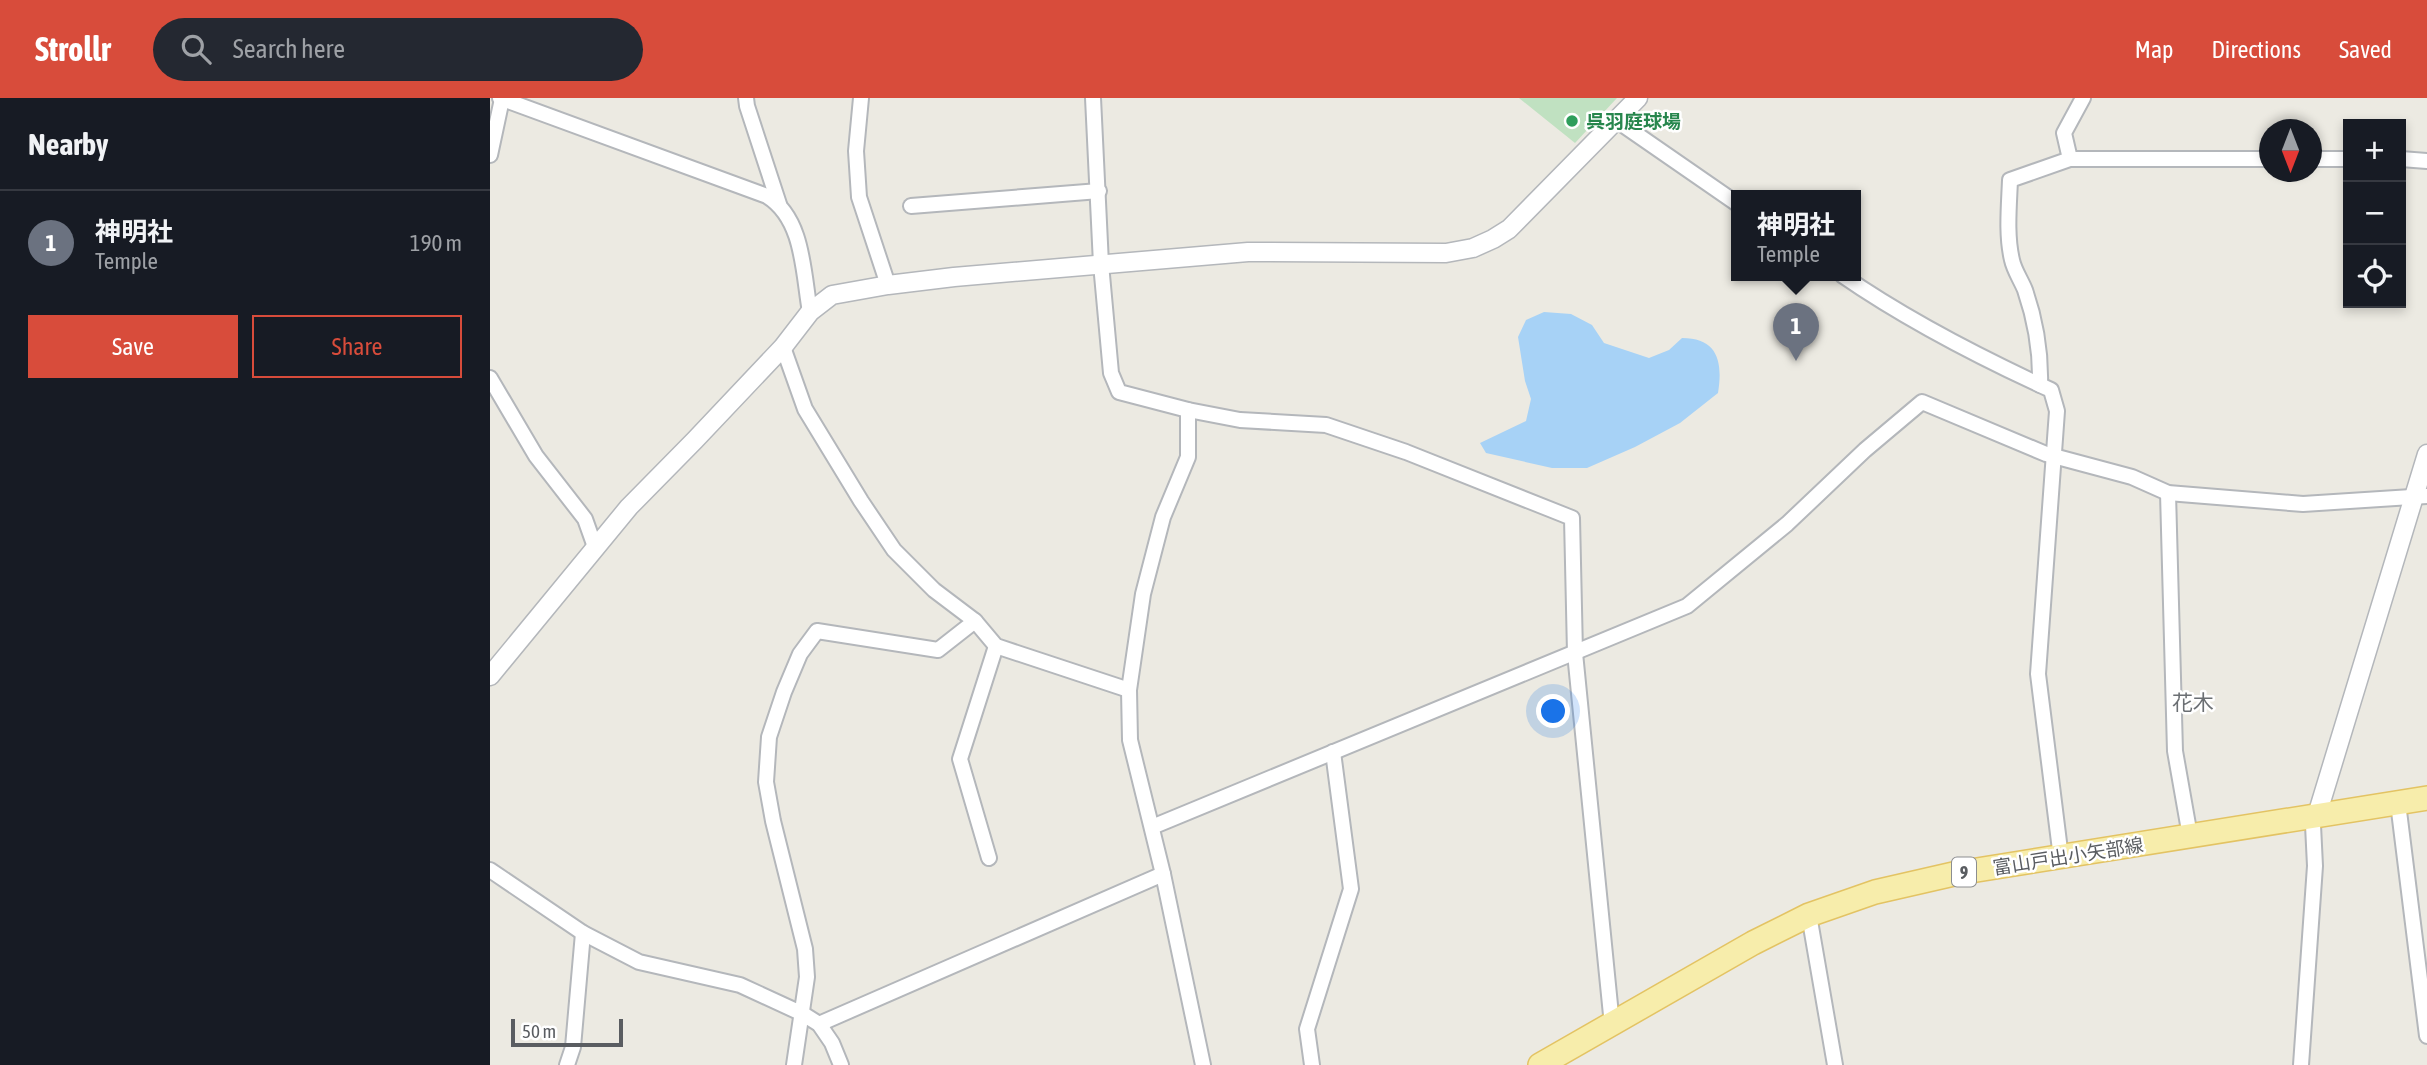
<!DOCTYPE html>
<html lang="en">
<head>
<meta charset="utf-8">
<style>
	:root { --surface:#171b24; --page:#242831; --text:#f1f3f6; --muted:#9ea1a6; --line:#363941; --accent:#d84c3b }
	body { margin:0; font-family:"Asap Condensed","Noto Sans JP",sans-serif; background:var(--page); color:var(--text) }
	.controls { position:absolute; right:21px; top:21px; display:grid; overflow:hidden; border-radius:0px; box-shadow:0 4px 10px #0003 }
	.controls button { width:63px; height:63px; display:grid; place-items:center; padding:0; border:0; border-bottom:2px solid var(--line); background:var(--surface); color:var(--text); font:35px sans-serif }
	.compass { position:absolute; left:1769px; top:21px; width:63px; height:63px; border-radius:50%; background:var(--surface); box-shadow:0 4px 10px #0003; rotate:180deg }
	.scale { position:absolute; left:21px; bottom:18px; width:112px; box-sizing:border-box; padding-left:7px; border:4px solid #5a5d61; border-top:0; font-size:19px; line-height:24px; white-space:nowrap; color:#5a5d61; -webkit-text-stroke:5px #fff; paint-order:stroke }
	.you { position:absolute; left:1064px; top:614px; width:24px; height:24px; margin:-18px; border:5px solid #fff; border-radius:50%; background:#1a73e8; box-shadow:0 0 0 10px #1a73e833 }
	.badge { display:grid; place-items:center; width:46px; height:46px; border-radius:50%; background:var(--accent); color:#fff; font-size:23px; font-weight:700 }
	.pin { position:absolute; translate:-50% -58px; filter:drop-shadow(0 2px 4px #0008) }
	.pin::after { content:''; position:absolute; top:37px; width:24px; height:21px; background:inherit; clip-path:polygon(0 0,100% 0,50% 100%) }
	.popup { position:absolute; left:1241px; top:92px; width:130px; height:91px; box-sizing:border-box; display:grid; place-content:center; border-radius:0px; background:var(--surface); filter:drop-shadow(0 2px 5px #0005); font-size:23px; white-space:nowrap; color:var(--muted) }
	.popup b { font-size:26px; color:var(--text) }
	.popup::after { content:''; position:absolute; left:50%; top:100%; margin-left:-14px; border:14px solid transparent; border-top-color:var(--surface) }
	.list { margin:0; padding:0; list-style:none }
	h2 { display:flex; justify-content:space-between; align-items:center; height:91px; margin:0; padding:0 28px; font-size:30px }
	h2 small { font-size:23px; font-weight:400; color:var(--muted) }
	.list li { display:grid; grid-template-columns:46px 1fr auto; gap:21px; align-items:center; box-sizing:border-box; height:105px; padding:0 28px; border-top:2px solid var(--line) }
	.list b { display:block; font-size:26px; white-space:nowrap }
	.list p { margin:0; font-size:23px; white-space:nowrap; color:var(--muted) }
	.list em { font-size:23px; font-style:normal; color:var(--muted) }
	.actions { display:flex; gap:14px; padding:21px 28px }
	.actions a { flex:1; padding:16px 0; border:2px solid var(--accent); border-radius:0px; text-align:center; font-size:24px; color:var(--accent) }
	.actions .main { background:var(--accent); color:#fff }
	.icon { flex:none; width:38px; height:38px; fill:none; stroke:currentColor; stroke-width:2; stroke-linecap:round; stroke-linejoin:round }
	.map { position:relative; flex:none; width:1937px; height:967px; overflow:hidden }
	header { display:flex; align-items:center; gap:42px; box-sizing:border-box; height:98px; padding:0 35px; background:var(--accent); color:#fff }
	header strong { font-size:33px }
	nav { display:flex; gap:38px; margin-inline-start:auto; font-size:24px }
	.search { width:490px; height:63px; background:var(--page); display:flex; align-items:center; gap:18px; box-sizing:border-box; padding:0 24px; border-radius:38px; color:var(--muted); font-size:26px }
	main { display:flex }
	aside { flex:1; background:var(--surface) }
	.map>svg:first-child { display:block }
	.green { fill:#c0e1c1 }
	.water { fill:#a7d2f6 }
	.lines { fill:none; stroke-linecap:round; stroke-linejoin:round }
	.minor-casing { stroke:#b4b7bb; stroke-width:18 }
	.tertiary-casing { stroke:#b4b7bb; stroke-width:21 }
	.primary-casing { stroke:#e3c363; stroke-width:26 }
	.minor { stroke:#fff; stroke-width:14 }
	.tertiary { stroke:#fff; stroke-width:18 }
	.primary { stroke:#f7edab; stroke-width:23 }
	.leisure-dot { fill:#2e9e5b; stroke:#fff; stroke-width:2.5 }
	.labels { text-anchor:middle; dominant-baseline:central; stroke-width:5; stroke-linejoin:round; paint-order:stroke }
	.shield { fill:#fff; stroke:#8c8e90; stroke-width:2 }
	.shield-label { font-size:18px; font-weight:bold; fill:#5a5d61 }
	.leisure-label { font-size:19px; font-weight:bold; fill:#27864d; stroke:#fff; text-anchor:start }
	.street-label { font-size:19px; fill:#5a5d61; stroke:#fff }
	.neighbourhood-label { font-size:21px; fill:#6b6f73; stroke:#fff }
</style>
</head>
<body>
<header>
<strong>Strollr</strong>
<div class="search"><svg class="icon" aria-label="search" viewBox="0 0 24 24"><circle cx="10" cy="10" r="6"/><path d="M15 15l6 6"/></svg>Search here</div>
<nav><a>Map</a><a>Directions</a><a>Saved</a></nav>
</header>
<main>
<aside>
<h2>Nearby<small></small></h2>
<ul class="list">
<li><span class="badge" style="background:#6b7280">1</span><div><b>神明社</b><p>Temple</p></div><em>190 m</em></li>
</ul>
<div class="actions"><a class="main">Save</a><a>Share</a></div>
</aside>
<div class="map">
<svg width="1937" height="967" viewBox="0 0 1937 967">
	<rect width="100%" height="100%" fill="#eceae2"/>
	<!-- green -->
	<path class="green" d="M1029,0H1127L1085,45Z"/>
	<!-- water -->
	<path class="water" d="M1054,214L1081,216L1102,227L1114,245L1159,260L1179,252L1192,240C1228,240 1233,264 1228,295L1190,325L1145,349L1097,370H1062L996,355L990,345L1036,323L1041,301L1035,283L1028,239L1036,222Z"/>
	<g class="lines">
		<defs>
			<g id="minor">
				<path d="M10,0L277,98C314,121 313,175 320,214"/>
				<path d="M256,0L257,8L289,106"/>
				<path d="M371,0L366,53L369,99L398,187"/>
				<path d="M603,0L611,166L621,275L629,294L698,312L750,322L836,327L916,354L1082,420L1085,555L1122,927"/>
				<path d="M1126,22L1246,105"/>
				<path d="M0,57L12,1"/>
				<path d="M1580,61H1780"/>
				<path d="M1822,61H1858"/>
				<path d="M1911,61L1937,63"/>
				<path d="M421,108L609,93"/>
				<path d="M1352,177C1417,222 1489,259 1561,292L1567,313L1548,576L1571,760"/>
				<path d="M293,249L315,311L371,403L404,452L444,492L485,523L448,552L327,533L310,556L294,594L279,639L276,684L283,723L315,851L317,879L304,967"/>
				<path d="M0,280L46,358L95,421L105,449"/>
				<path d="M1550,287C1551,253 1546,224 1535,192C1531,182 1524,172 1522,162C1516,137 1519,108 1520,82L1580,61L1574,35L1593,0"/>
				<path d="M698,312V359L673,419L653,496L639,592L640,642L673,776L713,967"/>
				<path d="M1678,395L1685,653L1700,738"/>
				<path d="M485,523L506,548L639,592"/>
				<path d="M1908,705L1937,938"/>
				<path d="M662,729L1197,508L1297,426L1375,352L1432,304L1556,356L1642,379L1678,395L1813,406L1937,398"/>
				<path d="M499,760L470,661L506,548"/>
				<path d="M0,772L93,835L149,864L250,887L313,916L329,926L342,945L351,967"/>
				<path d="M1319,817L1345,967"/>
				<path d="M329,926L673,776"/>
				<path d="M77,967L83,949L93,835"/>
				<path d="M822,967L817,931L861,791L843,654"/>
				<path d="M1811,967L1825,768L1823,727L1827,717"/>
			</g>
			<g id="tertiary">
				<path d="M0,578L139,409L205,342L293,249L320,214L342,197L398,187L464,179L758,154L956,155L983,150L1003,141L1019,131L1148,0"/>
				<path d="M1827,717L1937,356"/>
			</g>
			<path id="primary" d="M1050,967L1263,845L1319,817L1385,794L1468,775L1937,700"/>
		</defs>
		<!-- minor casing -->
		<use href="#minor" class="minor-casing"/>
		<!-- tertiary casing -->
		<use href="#tertiary" class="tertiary-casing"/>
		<!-- primary casing -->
		<use href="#primary" class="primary-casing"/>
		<!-- minor -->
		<use href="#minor" class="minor"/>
		<!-- tertiary -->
		<use href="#tertiary" class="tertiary"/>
		<!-- primary -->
		<use href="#primary" class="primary"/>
	</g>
	<!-- markers -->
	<circle class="leisure-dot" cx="1082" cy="23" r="7"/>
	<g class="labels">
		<!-- shield labels -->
		<rect class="shield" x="1462" y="759.5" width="24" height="29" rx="5"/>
		<g class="shield-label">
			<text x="1474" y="774">9</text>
		</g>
		<!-- leisure labels -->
		<g class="leisure-label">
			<text x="1096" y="23">呉羽庭球場</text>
		</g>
		<!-- street labels -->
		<g class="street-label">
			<text transform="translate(1578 758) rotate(-9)">富山戸出小矢部線</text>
		</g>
		<!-- neighbourhood labels -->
		<g class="neighbourhood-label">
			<text x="1703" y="604">花木</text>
		</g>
	</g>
</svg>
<div class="controls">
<button>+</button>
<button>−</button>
<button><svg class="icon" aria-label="locate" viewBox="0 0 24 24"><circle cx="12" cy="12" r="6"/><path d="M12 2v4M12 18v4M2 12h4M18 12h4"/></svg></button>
</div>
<svg class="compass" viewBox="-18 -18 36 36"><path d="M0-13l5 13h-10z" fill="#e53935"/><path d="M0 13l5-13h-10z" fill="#9ea1a6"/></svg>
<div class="scale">50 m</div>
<div class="you"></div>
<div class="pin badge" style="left:1306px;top:263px;background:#6b7280">1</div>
<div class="popup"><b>神明社</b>Temple</div>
</div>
</main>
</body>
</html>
